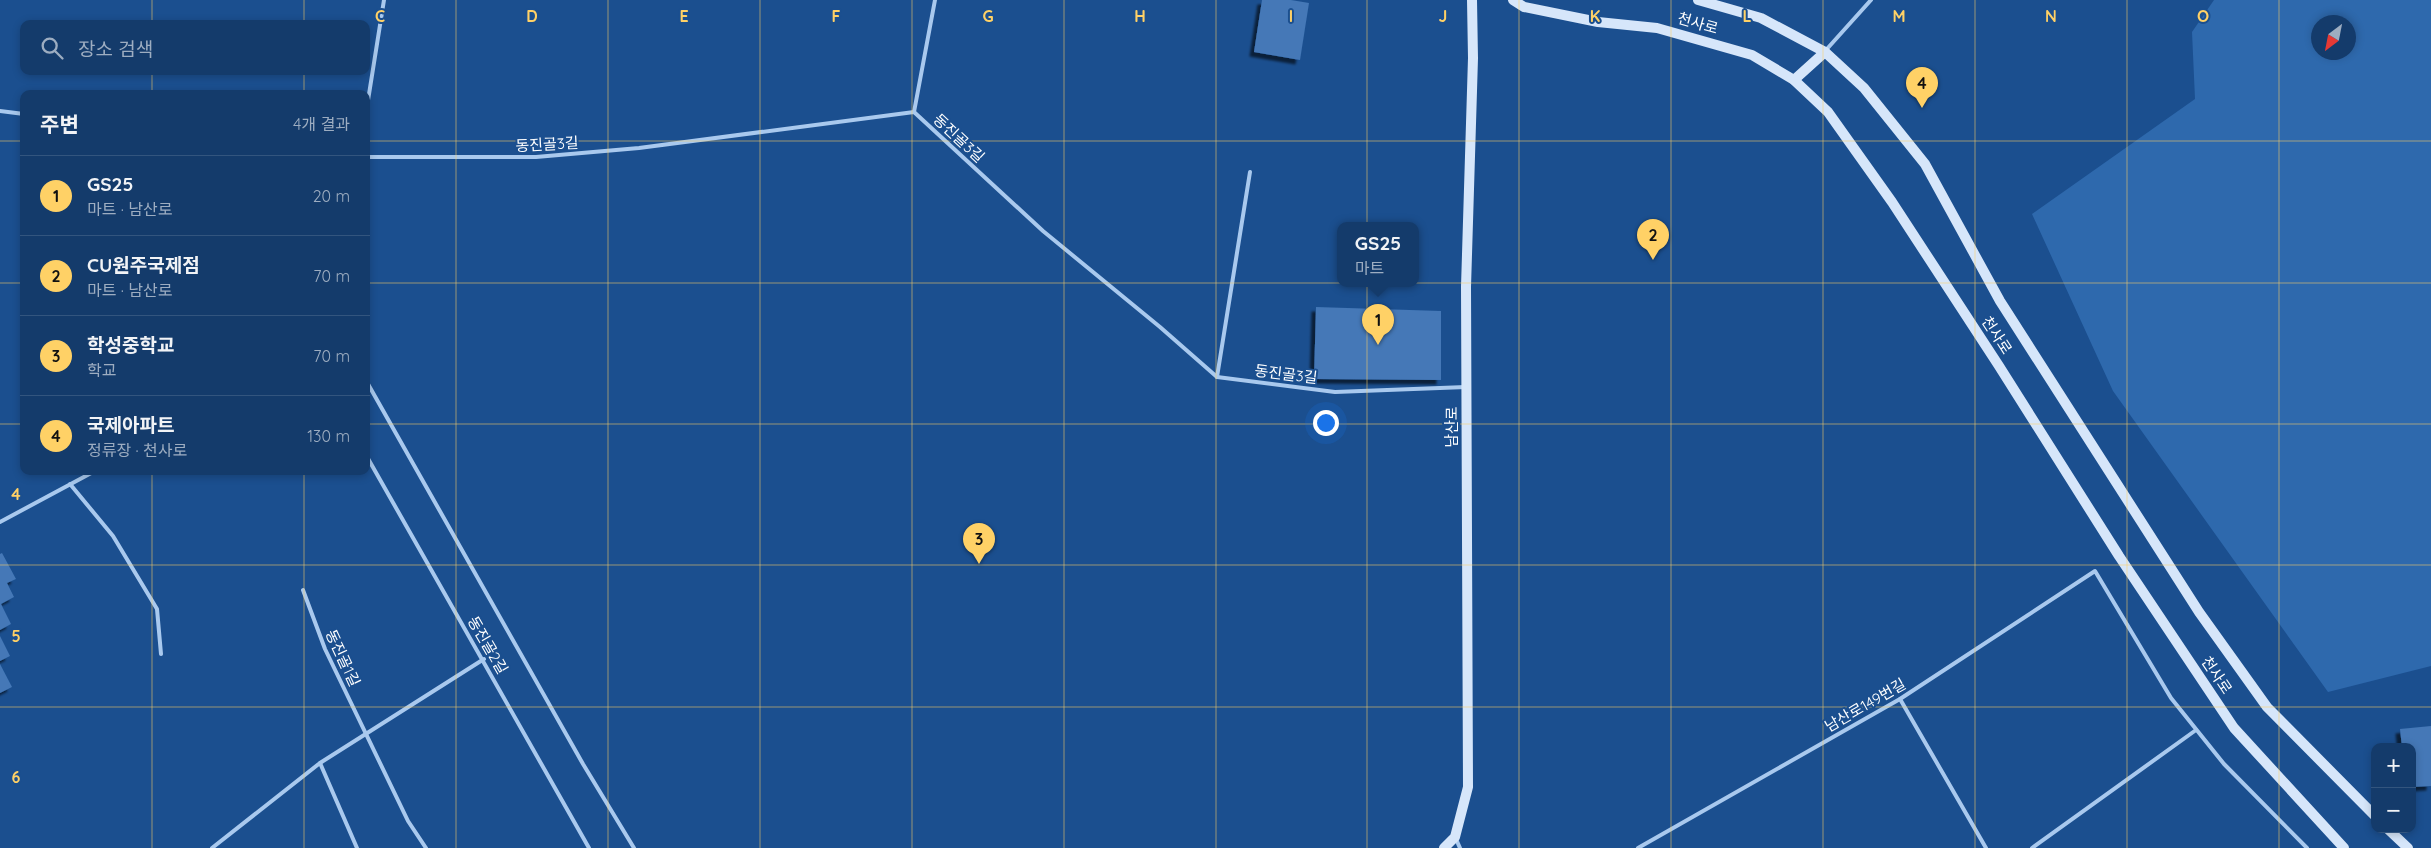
<!DOCTYPE html>
<html lang="ko">
<head>
<meta charset="utf-8">
<style>
	:root { --surface:#143b6b; --page:#214673; --text:#f1f3f6; --muted:#9dadc1; --line:#33557e; --accent:#ffd166 }
	body { margin:0; font-family:Quicksand,"Noto Sans KR",sans-serif; background:var(--page); color:var(--text) }
	.controls { position:absolute; right:15px; bottom:15px; display:grid; overflow:hidden; border-radius:10px; box-shadow:0 2px 8px #0003 }
	.controls button { width:45px; height:45px; display:grid; place-items:center; padding:0; border:0; border-bottom:1px solid var(--line); background:var(--surface); color:var(--text); font:25px sans-serif }
	.compass { position:absolute; left:2311px; top:15px; width:45px; height:45px; border-radius:50%; background:var(--surface); box-shadow:0 2px 8px #0003; rotate:212deg }
	.you { position:absolute; left:1325px; top:422px; width:18px; height:18px; margin:-12px; border:4px solid #fff; border-radius:50%; background:#1a73e8; box-shadow:0 0 0 8px #1a73e833 }
	.badge { display:grid; place-items:center; width:32px; height:32px; border-radius:50%; background:var(--accent); color:#111; font-size:16px; font-weight:700 }
	.pin { position:absolute; translate:-50% -41px; filter:drop-shadow(0 1px 2px #0008) }
	.pin::after { content:''; position:absolute; top:26px; width:18px; height:15px; background:inherit; clip-path:polygon(0 0,100% 0,50% 100%) }
	.popup { position:absolute; left:1337px; top:222px; width:82px; height:65px; box-sizing:border-box; display:grid; place-content:center; border-radius:10px; background:var(--surface); filter:drop-shadow(0 1px 4px #0005); font-size:16px; white-space:nowrap; color:var(--muted) }
	.popup b { font-size:19px; color:var(--text) }
	.popup::after { content:''; position:absolute; left:50%; top:100%; margin-left:-10px; border:10px solid transparent; border-top-color:var(--surface) }
	.list { margin:0; padding:0; list-style:none }
	h2 { display:flex; justify-content:space-between; align-items:center; height:65px; margin:0; padding:0 20px; font-size:21px }
	h2 small { font-size:16px; font-weight:400; color:var(--muted) }
	.list li { display:grid; grid-template-columns:32px 1fr auto; gap:15px; align-items:center; box-sizing:border-box; height:80px; padding:0 20px; border-top:1px solid var(--line) }
	.list b { display:block; font-size:19px; white-space:nowrap }
	.list p { margin:0; font-size:16px; white-space:nowrap; color:var(--muted) }
	.list em { font-size:16px; font-style:normal; color:var(--muted) }
	.icon { flex:none; width:28px; height:28px; fill:none; stroke:currentColor; stroke-width:2; stroke-linecap:round; stroke-linejoin:round }
	.map { position:relative; flex:none; width:2431px; height:848px; overflow:hidden }
	.search { position:absolute; background:var(--surface); box-shadow:0 2px 8px #0003; left:20px; top:20px; width:350px; height:55px; display:flex; align-items:center; gap:12px; box-sizing:border-box; padding:0 18px; border-radius:10px; color:var(--muted); font-size:19px }
	.panel { position:absolute; background:var(--surface); box-shadow:0 2px 8px #0003; left:20px; top:90px; width:350px; height:385px; border-radius:10px }
	.map>svg:first-child { display:block }
	.green { fill:#2e69ad; fill-rule:evenodd }
	.building { fill:#4478b7; filter:url(#shadow) }
	.lines { fill:none; stroke-linecap:round; stroke-linejoin:round }
	.lane { stroke:#a9c9ee; stroke-width:4 }
	.secondary { stroke:#d6e6fa; stroke-width:10 }
	.grid { fill:none; stroke:#ffd166; stroke-width:1; stroke-opacity:0.55 }
	.labels { text-anchor:middle; dominant-baseline:central; stroke-width:4; stroke-linejoin:round; paint-order:stroke }
	.street-label { font-size:15px; fill:#fff; stroke:#1b4f8f }
	.grid-label { font-size:16px; text-anchor:middle; font-weight:bold; fill:#ffd166; stroke:#1b4f8f; stroke-width:4; stroke-linejoin:round; paint-order:stroke }
</style>
</head>
<body>
<div class="map">
<svg width="2431" height="848" viewBox="0 0 2431 848">
	<defs>
		<filter id="shadow"><feDropShadow dx="-4.5" dy="4.5" stdDeviation="1" flood-color="#0009"/></filter>
	</defs>
	<rect width="100%" height="100%" fill="#1b4f8f"/>
	<!-- green -->
	<path class="green" d="M2214,0H2431V666L2328,692L2113,391L2032,214L2195,99L2192,32ZM2318,22H2348V52H2318Z"/>
	<!-- building -->
	<g class="building">
		<path d="M1262,0H1291L1309,3L1300,60L1254,52Z"/>
		<path d="M1316,307L1441,311V380L1314,379Z"/>
		<path d="M2,553L16,579L7,583L14,597L1,604L11,624L0,630V554Z"/>
		<path d="M0,636L10,656L0,661Z"/>
		<path d="M0,664L12,687L0,693Z"/>
		<path d="M2431,726V786L2412,787V747H2402L2400,729Z"/>
	</g>
	<g class="lines">
		<!-- lane -->
		<g class="lane">
			<path d="M1826,50L1871,0"/>
			<path d="M0,111L24,114"/>
			<path d="M914,112L935,0"/>
			<path d="M366,113L384,0"/>
			<path d="M366,157H536L639,148L914,112L1043,231L1160,327L1217,377L1335,392L1466,387"/>
			<path d="M366,371L368,384L583,764L634,848"/>
			<path d="M1217,377L1250,172"/>
			<path d="M366,455L589,848"/>
			<path d="M70,484L113,536L157,609L161,654"/>
			<path d="M0,522L95,471"/>
			<path d="M303,590L325,649L408,821L426,848"/>
			<path d="M1900,699L1986,848"/>
			<path d="M320,763L357,848"/>
			<path d="M1456,839L1460,848"/>
			<path d="M212,848L320,763L484,659"/>
			<path d="M1638,848L1900,699L2095,571L2171,698L2224,764L2307,848"/>
			<path d="M2032,848L2196,730"/>
		</g>
		<!-- secondary -->
		<g class="secondary">
			<path d="M1513,0L1524,7L1598,22L1657,28L1752,55L1794,80L1828,112L1892,202L1999,366L2119,556L2234,728L2344,848"/>
			<path d="M1698,0L1761,18L1825,52L1864,88L1925,164L2000,301L2199,612L2267,707L2375,816"/>
			<path d="M1794,80L1825,52"/>
			<path d="M2388,829L2408,848"/>
			<path d="M1444,848L1455,837L1468,787L1466,287L1473,58L1472,0"/>
		</g>
	</g>
	<!-- grid -->
	<path class="grid" d="M152,0V24M304,0V24M456,0V848M608,0V848M760,0V848M912,0V848M1064,0V848M1216,0V848M1367,0V848M1519,0V848M1671,0V848M1823,0V848M1975,0V848M2127,0V848M2279,0V848M152,71V94M304,71V94M0,141H24M366,141H2431M0,283H24M366,283H2431M0,424H24M366,424H2431M152,471V848M304,471V848M0,565H2431M0,707H2431"/>
	<g class="labels">
		<!-- street labels -->
		<g class="street-label">
			<text transform="translate(1698 23) rotate(16)">천사로</text>
			<text transform="translate(959 138) rotate(43)">동진골3길</text>
			<text transform="translate(547 144) rotate(-3)">동진골3길</text>
			<text transform="translate(1997 335) rotate(57)">천사로</text>
			<text transform="translate(1286 374) rotate(7)">동진골3길</text>
			<text transform="translate(1451 427) rotate(-90)">남산로</text>
			<text transform="translate(488 645) rotate(60)">동진골2길</text>
			<text transform="translate(343 658) rotate(65)">동진골1길</text>
			<text transform="translate(2217 675) rotate(56)">천사로</text>
			<text transform="translate(1865 705) rotate(-30)">남산로149번길</text>
		</g>
	</g>
	<g class="grid-label">
		<text x="380" y="22">C</text>
		<text x="532" y="22">D</text>
		<text x="684" y="22">E</text>
		<text x="836" y="22">F</text>
		<text x="988" y="22">G</text>
		<text x="1140" y="22">H</text>
		<text x="1291" y="22">I</text>
		<text x="1443" y="22">J</text>
		<text x="1595" y="22">K</text>
		<text x="1747" y="22">L</text>
		<text x="1899" y="22">M</text>
		<text x="2051" y="22">N</text>
		<text x="2203" y="22">O</text>
		<text x="16" y="500">4</text>
		<text x="16" y="642">5</text>
		<text x="16" y="783">6</text>
	</g>
</svg>
<div class="controls">
<button>+</button>
<button>−</button>
</div>
<svg class="compass" viewBox="-18 -18 36 36"><path d="M0-13l5 13h-10z" fill="#e53935"/><path d="M0 13l5-13h-10z" fill="#9dadc1"/></svg>
<div class="you"></div>
<div class="pin badge" style="left:1378px;top:345px">1</div>
<div class="popup"><b>GS25</b>마트</div>
<div class="pin badge" style="left:1653px;top:260px">2</div>
<div class="pin badge" style="left:979px;top:564px">3</div>
<div class="pin badge" style="left:1922px;top:108px">4</div>
<div class="search"><svg class="icon" aria-label="search" viewBox="0 0 24 24"><circle cx="10" cy="10" r="6"/><path d="M15 15l6 6"/></svg>장소 검색</div>
<section class="panel">
<h2>주변<small>4개 결과</small></h2>
<ul class="list">
<li><span class="badge">1</span><div><b>GS25</b><p>마트 · 남산로</p></div><em>20 m</em></li>
<li><span class="badge">2</span><div><b>CU원주국제점</b><p>마트 · 남산로</p></div><em>70 m</em></li>
<li><span class="badge">3</span><div><b>학성중학교</b><p>학교</p></div><em>70 m</em></li>
<li><span class="badge">4</span><div><b>국제아파트</b><p>정류장 · 천사로</p></div><em>130 m</em></li>
</ul>
</section>
</div>
</body>
</html>
